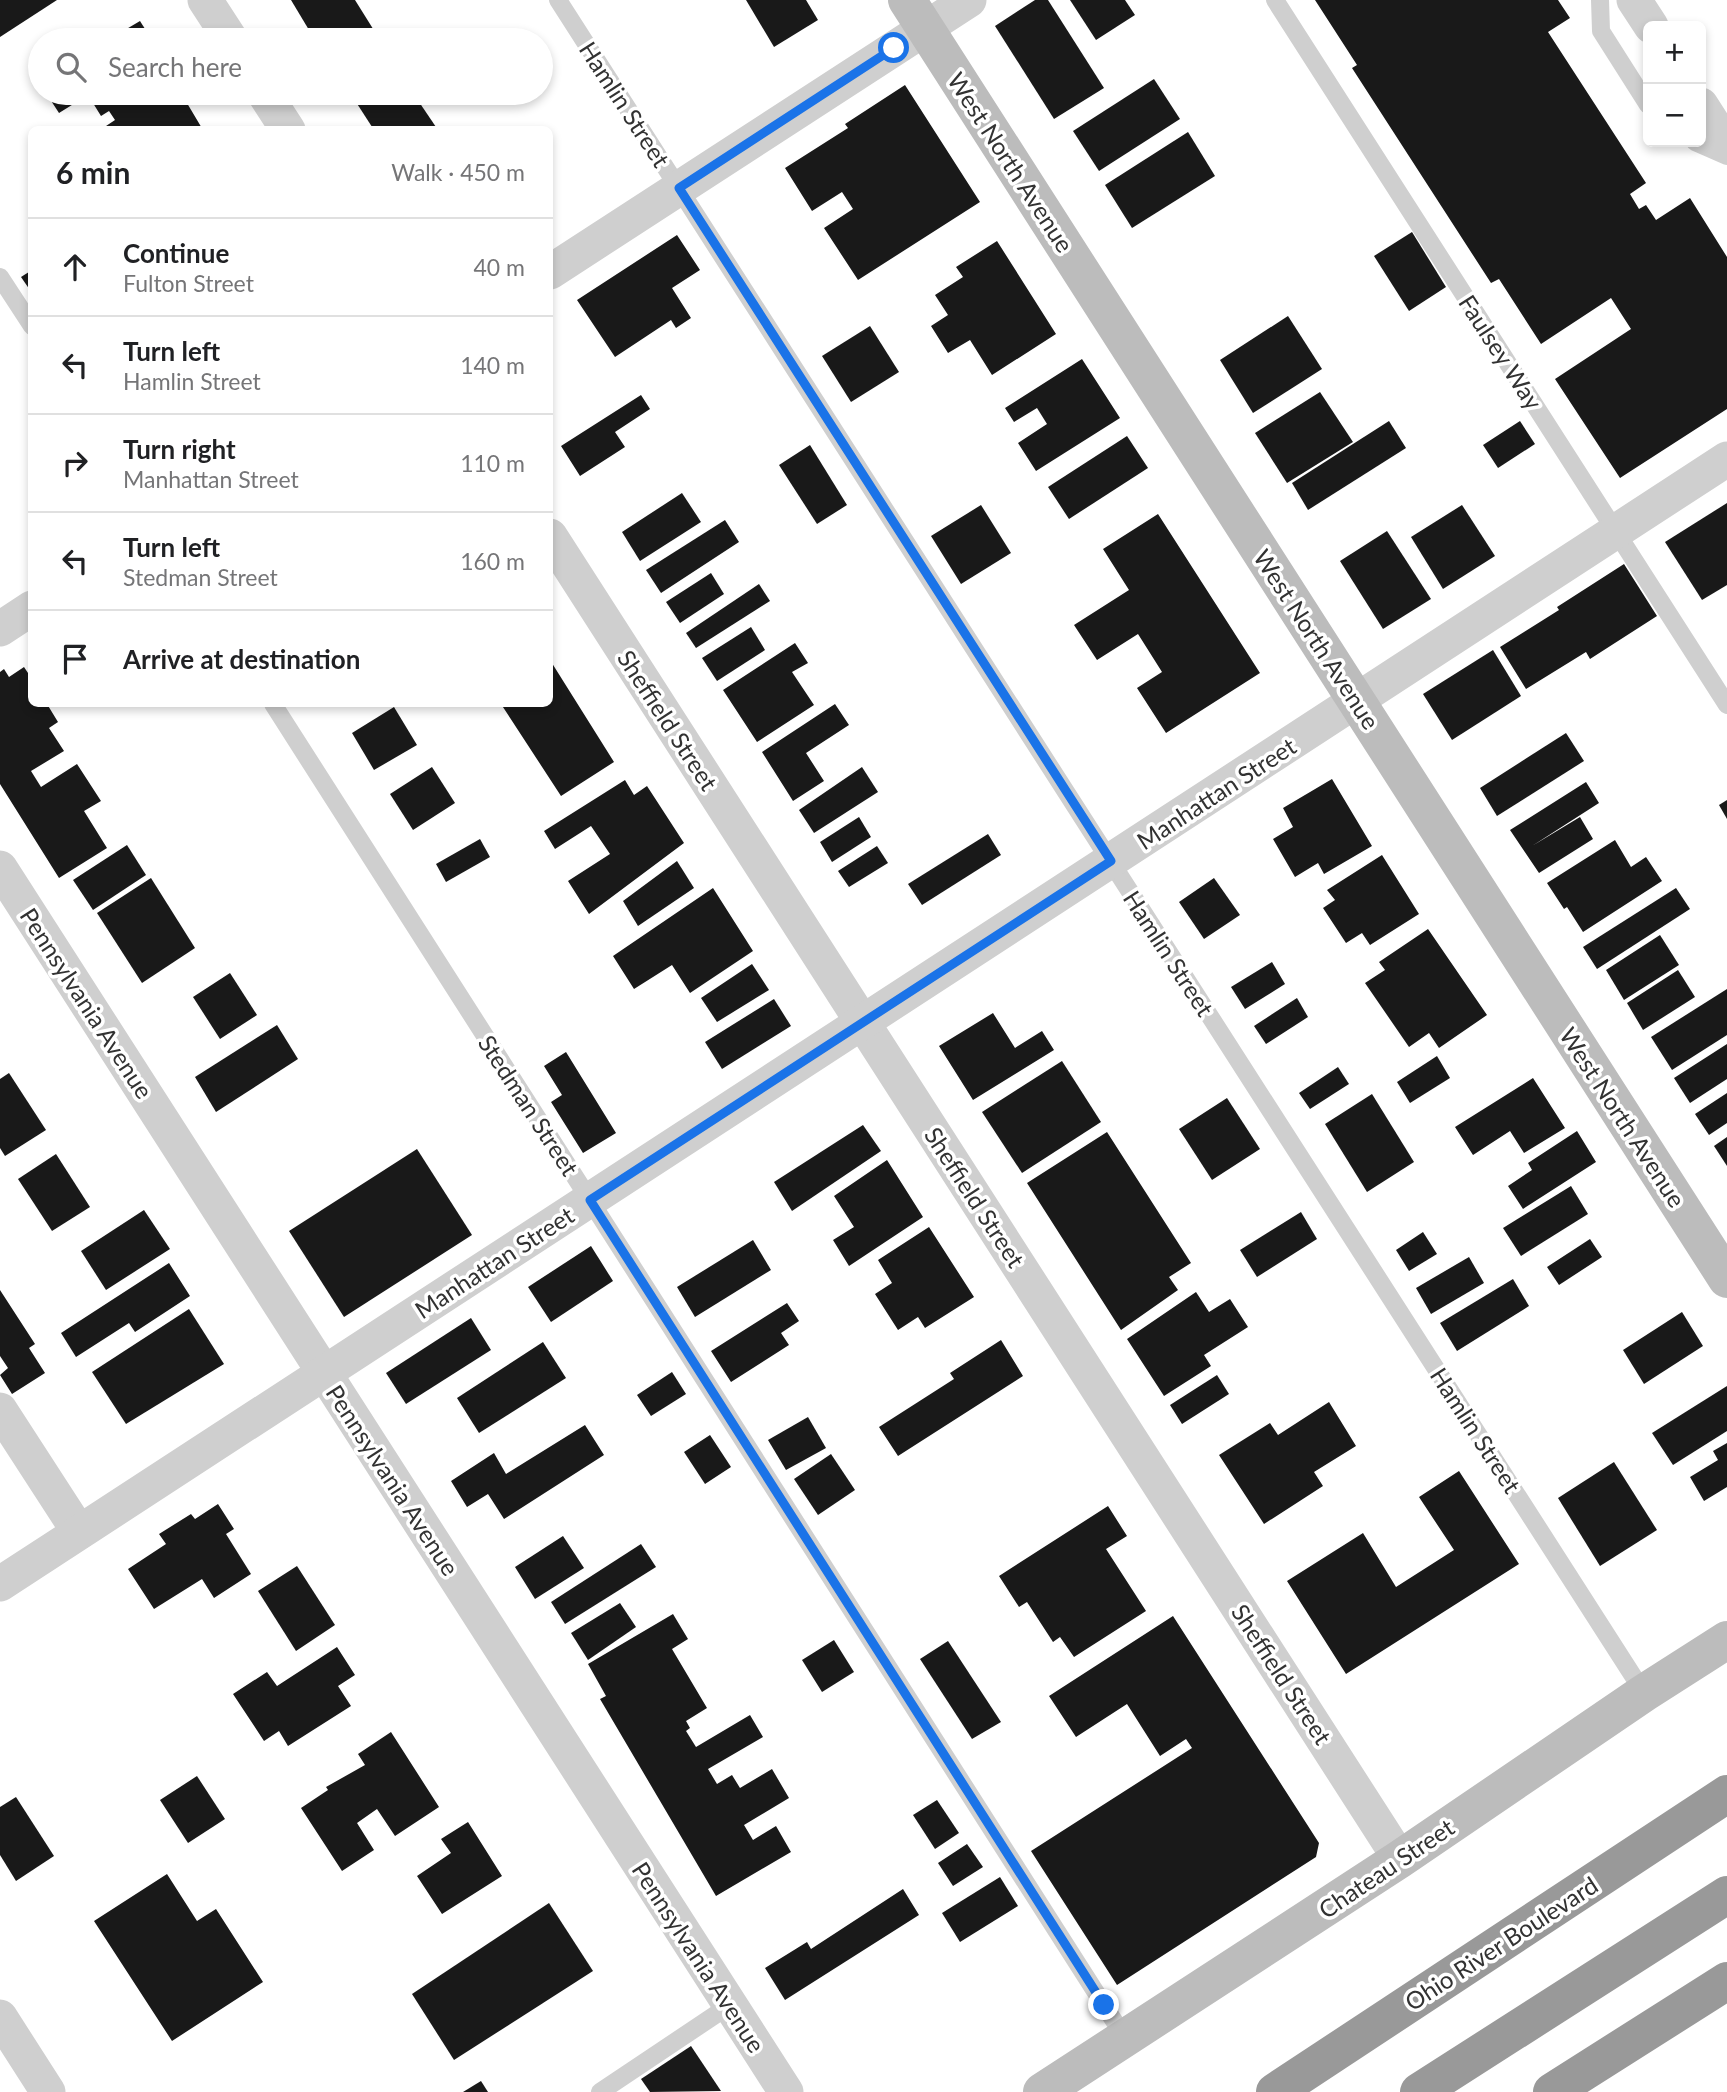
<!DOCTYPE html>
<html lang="en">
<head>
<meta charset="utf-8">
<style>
	:root { --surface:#fff; --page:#f6f6f6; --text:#202124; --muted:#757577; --line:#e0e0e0 }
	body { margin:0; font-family:Lato,sans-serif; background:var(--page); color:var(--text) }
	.controls { position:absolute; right:21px; top:21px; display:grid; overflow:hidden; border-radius:10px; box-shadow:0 4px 10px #0003 }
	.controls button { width:63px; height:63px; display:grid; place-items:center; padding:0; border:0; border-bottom:2px solid var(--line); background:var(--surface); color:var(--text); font:35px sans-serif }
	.stop { position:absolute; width:21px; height:21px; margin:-16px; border:5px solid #1a73e8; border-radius:50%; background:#fff }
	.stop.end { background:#1a73e8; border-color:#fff; box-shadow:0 2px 7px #0008 }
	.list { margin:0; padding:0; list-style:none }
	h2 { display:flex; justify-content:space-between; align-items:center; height:91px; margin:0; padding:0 28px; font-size:30px }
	h2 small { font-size:23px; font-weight:400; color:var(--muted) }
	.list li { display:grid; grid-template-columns:46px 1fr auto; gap:21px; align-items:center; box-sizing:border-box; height:98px; padding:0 28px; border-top:2px solid var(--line) }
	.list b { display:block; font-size:26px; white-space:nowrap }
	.list p { margin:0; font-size:23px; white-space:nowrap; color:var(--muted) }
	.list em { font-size:23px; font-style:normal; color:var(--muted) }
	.icon { flex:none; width:38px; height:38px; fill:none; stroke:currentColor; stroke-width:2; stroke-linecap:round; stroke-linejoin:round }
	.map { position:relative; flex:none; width:1727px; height:2092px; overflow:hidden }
	.search { position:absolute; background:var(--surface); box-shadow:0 4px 10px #0003; left:28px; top:28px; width:525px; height:77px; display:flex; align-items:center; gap:18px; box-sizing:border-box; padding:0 24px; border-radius:38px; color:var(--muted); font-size:26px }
	.panel { position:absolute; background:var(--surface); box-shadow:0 4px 10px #0003; left:28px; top:126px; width:525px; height:581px; border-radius:10px }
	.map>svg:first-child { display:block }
	.building { fill:#191919 }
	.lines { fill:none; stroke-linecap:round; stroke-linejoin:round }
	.lane { stroke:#cfcfcf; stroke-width:18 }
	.street { stroke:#cfcfcf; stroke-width:35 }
	.secondary { stroke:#bcbcbc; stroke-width:38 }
	.highway { stroke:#999; stroke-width:38 }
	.route { stroke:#1a73e8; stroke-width:9 }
	.labels { text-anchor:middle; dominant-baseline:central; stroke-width:7; stroke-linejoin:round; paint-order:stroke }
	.street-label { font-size:24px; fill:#323232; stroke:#fff }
</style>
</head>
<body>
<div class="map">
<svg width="1727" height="2092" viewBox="0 0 1727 2092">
	<rect width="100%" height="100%" fill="#fff"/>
	<!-- building -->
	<g class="building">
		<path d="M0,0H57L0,37Z"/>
		<path d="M291,0H355L380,40H315Z"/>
		<path d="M746,0H806L818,20L774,47Z"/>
		<path d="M1035,0H1048L1104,88L1054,119L995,26Z"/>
		<path d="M1070,0H1125L1135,15L1096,40Z"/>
		<path d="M1315,0H1558L1570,18L1548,32L1646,183L1630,194L1639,209L1646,205L1656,220L1690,198L1727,257V409L1620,478L1555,379L1631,329L1611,298L1541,344L1499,279L1491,283L1352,68L1357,65Z"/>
		<path d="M140,21L152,40H108Z"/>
		<path d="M1154,79L1180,119L1099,171L1073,131Z"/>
		<path d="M905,85L980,202L858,280L824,228L853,209L842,192L812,211L785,168L848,128L845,124Z"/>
		<path d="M46,93H181L203,130H100L115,120L109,111L101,116L88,95L59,113Z"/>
		<path d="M362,93H413L438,130H374L354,99Z"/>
		<path d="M1188,132L1215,176L1132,228L1105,185Z"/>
		<path d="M1412,232L1446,287L1409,311L1374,256Z"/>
		<path d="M677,235L700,270L672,288L691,318L676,328L671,320L615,357L577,300Z"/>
		<path d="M997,241L1056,334L992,375L970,340L948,353L931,326L948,315L935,295L963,277L956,267Z"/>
		<path d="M32,270V293L21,277Z"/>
		<path d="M1288,316L1322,369L1253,413L1220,360Z"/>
		<path d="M870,326L899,372L851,402L822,356Z"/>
		<path d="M1082,359L1120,418L1036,471L1018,443L1047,424L1037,408L1014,422L1005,408Z"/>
		<path d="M1320,392L1353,442L1287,483L1255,433Z"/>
		<path d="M641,395L650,409L615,432L625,447L580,476L561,446Z"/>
		<path d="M1389,421L1406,448L1308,510L1292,483Z"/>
		<path d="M1520,421L1535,444L1498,468L1483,445Z"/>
		<path d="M1127,436L1148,468L1069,519L1048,487Z"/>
		<path d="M810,445L847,505L817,524L779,465Z"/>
		<path d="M682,493L701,522L640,561L622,532Z"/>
		<path d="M1727,503V585L1702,600L1665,542Z"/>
		<path d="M981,505L1011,553L961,584L931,536Z"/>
		<path d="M1462,505L1495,556L1443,589L1411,537Z"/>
		<path d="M1158,514L1260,673L1166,733L1137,688L1162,672L1138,634L1097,660L1074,625L1129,590L1103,549Z"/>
		<path d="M725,520L739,542L661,593L646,570Z"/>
		<path d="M1387,531L1431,599L1383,629L1340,561Z"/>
		<path d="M1624,564L1657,616L1590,659L1586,652L1526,689L1500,647L1559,610L1557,607Z"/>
		<path d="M711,573L724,594L680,623L666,602Z"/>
		<path d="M759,584L770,601L696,648L686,633Z"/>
		<path d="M751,627L765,650L717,681L702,658Z"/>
		<path d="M795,643L808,663L792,672L814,705L757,742L723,690Z"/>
		<path d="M1493,650L1521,696L1452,740L1423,694Z"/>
		<path d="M550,660L614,762L561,796L501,704H550Z"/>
		<path d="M24,667L32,679V704H47L58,722L49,728L64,751L31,771L41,787L77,764L101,801L84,811L107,848L59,878L0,784V672L4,669L9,677Z"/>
		<path d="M835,704L849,725L806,753L824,781L793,801L762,752Z"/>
		<path d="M394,707L417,745L374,770L352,733Z"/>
		<path d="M1566,733L1584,761L1497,816L1480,788Z"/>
		<path d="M432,767L455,803L413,830L390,794Z"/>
		<path d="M862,767L878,792L814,833L799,810Z"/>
		<path d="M1332,779L1372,846L1324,874L1318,863L1295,877L1273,839L1293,827L1283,808Z"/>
		<path d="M625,780L634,795L647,786L684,843L589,914L568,881L610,854L591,826L555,849L544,831Z"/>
		<path d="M1586,782L1599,803L1532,846L1580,817L1593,839L1539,873L1510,830Z"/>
		<path d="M1727,800V819L1719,805Z"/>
		<path d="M859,817L871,837L832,862L820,842Z"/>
		<path d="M988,834L1001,855L922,905L908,884Z"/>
		<path d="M480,839L490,857L446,882L436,864Z"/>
		<path d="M1615,840L1631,867L1646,857L1662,881L1583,932L1567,907L1564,909L1547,883Z"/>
		<path d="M127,845L146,875L93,910L73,880Z"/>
		<path d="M877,846L888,863L849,887L838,871Z"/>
		<path d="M1382,855L1419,914L1370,945L1362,933L1346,943L1323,908L1335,900L1327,890Z"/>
		<path d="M677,861L694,888L638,926L623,901Z"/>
		<path d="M151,878L195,948L142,983L97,913Z"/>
		<path d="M1214,878L1240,915L1204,939L1179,902Z"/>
		<path d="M713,888L753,951L690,993L672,965L634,989L613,956Z"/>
		<path d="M1676,888L1690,909L1597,969L1583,947Z"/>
		<path d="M1428,929L1487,1015L1439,1048L1429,1033L1409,1047L1365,983L1385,970L1379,962Z"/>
		<path d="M1660,935L1679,965L1624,1000L1606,970Z"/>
		<path d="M1272,962L1285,984L1245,1009L1231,987Z"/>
		<path d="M752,964L769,990L717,1022L701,998Z"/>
		<path d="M1678,970L1695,997L1643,1030L1627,1003Z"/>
		<path d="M230,973L257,1015L220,1039L193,997Z"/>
		<path d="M1727,989V1035L1672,1070L1651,1037Z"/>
		<path d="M1297,998L1308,1017L1266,1044L1254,1026Z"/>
		<path d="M774,999L791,1026L722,1069L705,1042Z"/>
		<path d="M993,1013L1015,1048L1042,1031L1054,1050L973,1100L939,1046Z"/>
		<path d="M277,1025L298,1059L216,1112L195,1077Z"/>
		<path d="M1727,1044V1079L1690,1103L1674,1078Z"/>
		<path d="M566,1052L616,1133L583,1153L551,1102L562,1095L544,1066Z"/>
		<path d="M1437,1056L1450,1078L1410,1103L1397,1082Z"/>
		<path d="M1062,1061L1101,1122L1022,1173L982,1112Z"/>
		<path d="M1338,1067L1349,1084L1310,1109L1299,1093Z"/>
		<path d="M9,1073L46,1130L5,1156L0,1148V1079Z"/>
		<path d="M1533,1078L1565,1128L1524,1153L1510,1131L1473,1155L1455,1127Z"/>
		<path d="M1727,1093V1123L1709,1135L1695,1114Z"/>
		<path d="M1372,1094L1414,1162L1367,1192L1325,1124Z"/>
		<path d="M1227,1098L1260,1149L1212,1180L1179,1129Z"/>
		<path d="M863,1125L881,1151L792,1211L774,1182Z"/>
		<path d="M1577,1131L1596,1162L1523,1209L1508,1186L1532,1170L1528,1163Z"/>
		<path d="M1107,1132L1191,1263L1169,1277L1178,1290L1121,1330L1027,1183Z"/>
		<path d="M1727,1137V1166L1714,1146Z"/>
		<path d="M417,1149L472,1235L344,1317L289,1231Z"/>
		<path d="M56,1154L90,1207L52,1231L18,1179Z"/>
		<path d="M887,1160L923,1217L849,1266L833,1240L854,1227L834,1196Z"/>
		<path d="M1571,1186L1588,1214L1521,1256L1503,1228Z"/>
		<path d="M144,1210L170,1249L106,1290L81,1251Z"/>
		<path d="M1301,1212L1317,1239L1257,1277L1240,1250Z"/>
		<path d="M929,1227L974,1297L925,1328L918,1317L898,1330L875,1294L892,1283L878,1260Z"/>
		<path d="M1423,1232L1437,1254L1409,1271L1396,1250Z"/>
		<path d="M1590,1239L1602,1257L1559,1285L1547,1267Z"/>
		<path d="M753,1240L771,1270L695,1317L677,1287Z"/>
		<path d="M591,1246L613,1281L551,1322L528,1287Z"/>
		<path d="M1469,1257L1484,1283L1431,1314L1416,1288Z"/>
		<path d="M169,1263L190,1296L135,1332L129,1323L76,1357L61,1333Z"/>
		<path d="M1513,1279L1529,1306L1457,1351L1440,1323Z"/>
		<path d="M0,1290L35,1344L29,1348L45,1373L12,1394L0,1375L8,1368L0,1356Z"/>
		<path d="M1196,1292L1209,1312L1230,1299L1248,1327L1204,1355L1211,1366L1164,1396L1127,1339Z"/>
		<path d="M787,1303L799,1321L781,1333L789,1345L731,1382L711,1351Z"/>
		<path d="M189,1309L224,1364L126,1424L92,1372Z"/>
		<path d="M1682,1312L1703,1346L1644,1384L1623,1350Z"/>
		<path d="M471,1318L491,1350L406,1404L386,1373Z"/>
		<path d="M1001,1340L1023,1376L898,1456L879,1427L954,1379L950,1373Z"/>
		<path d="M543,1342L566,1378L479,1433L457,1398Z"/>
		<path d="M672,1372L686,1394L651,1416L637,1395Z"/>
		<path d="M1217,1375L1229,1394L1182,1424L1170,1405Z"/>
		<path d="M1727,1386V1431L1673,1465L1652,1433Z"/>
		<path d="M1329,1402L1356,1446L1314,1472L1323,1486L1264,1524L1219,1455L1270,1423L1278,1435Z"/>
		<path d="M808,1417L826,1448L786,1470L768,1440Z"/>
		<path d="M585,1425L604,1455L504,1519L488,1494L467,1507L451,1481L494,1453L506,1474Z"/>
		<path d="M710,1435L731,1467L705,1484L684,1452Z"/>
		<path d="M1727,1443V1487L1704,1501L1690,1477L1718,1460L1713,1451Z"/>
		<path d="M831,1454L855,1490L818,1515L794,1479Z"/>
		<path d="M1614,1462L1657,1530L1600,1566L1558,1498Z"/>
		<path d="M1459,1471L1519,1564L1346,1674L1287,1581L1363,1533L1396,1587L1454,1550L1419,1497Z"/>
		<path d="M218,1504L234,1529L226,1534L251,1574L214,1598L202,1579L154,1609L128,1569L166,1544L159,1534L191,1514L195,1519Z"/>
		<path d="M1108,1506L1127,1536L1106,1549L1146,1611L1074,1657L1060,1637L1053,1642L1027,1602L1019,1607L999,1576Z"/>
		<path d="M563,1536L584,1568L535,1599L515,1567Z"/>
		<path d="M641,1544L656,1567L565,1624L551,1602Z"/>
		<path d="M297,1566L335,1625L296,1651L258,1591Z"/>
		<path d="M620,1603L636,1627L588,1660L571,1633Z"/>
		<path d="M673,1614L688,1639L672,1649L707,1708L686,1721L690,1728L686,1731L696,1747L750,1715L763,1737L708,1769L717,1784L732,1775L740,1788L772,1769L789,1798L744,1825L753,1840L776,1826L791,1852L716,1896L600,1699L606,1696L588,1664Z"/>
		<path d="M1173,1616L1319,1843L1316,1857L1117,1985L1031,1851L1192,1748L1186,1739L1160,1756L1127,1704L1076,1737L1049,1696Z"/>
		<path d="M834,1640L854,1672L822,1692L802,1660Z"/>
		<path d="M948,1641L1001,1722L972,1739L920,1659Z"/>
		<path d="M337,1647L355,1675L338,1686L351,1706L288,1746L279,1731L264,1741L233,1694L267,1672L277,1686Z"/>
		<path d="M391,1732L439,1807L395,1836L377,1809L357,1823L374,1850L342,1871L301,1808L328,1790L326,1787L365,1765L358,1754Z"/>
		<path d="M197,1776L225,1819L188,1843L160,1800Z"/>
		<path d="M16,1797L54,1856L16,1881L0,1855V1807Z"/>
		<path d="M937,1800L959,1833L935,1849L913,1815Z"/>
		<path d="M468,1822L502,1876L442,1914L417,1876L451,1853L441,1839Z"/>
		<path d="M967,1844L983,1867L953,1886L938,1863Z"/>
		<path d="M167,1874L197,1921L216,1909L263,1982L172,2041L94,1921Z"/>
		<path d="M1000,1877L1018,1906L960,1942L942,1913Z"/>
		<path d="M903,1889L919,1915L785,2000L765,1968L807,1942L811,1949Z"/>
		<path d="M549,1903L593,1971L454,2060L412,1994Z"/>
		<path d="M691,2046L721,2091L650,2092L641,2079Z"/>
		<path d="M481,2081L488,2092H463Z"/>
	</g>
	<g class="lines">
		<!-- lane -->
		<g class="lane">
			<path d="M558,0L1644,1693"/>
			<path d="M1275,0L1727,705"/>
			<path d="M1600,0L1601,31L1648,105"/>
			<path d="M1695,142L1727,156"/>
			<path d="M0,277L32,326"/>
			<path d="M273,704L1125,2038"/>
			<path d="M600,2092L730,2005"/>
		</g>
		<!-- street -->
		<g class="street">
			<path d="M205,0L231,40"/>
			<path d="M1634,0L1651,26"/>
			<path d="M264,93L288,130"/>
			<path d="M1701,105L1727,146"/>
			<path d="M550,272L969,0"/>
			<path d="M550,536L1400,1859"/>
			<path d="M0,629L32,608"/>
			<path d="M0,868L786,2092"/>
			<path d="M0,1410L79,1532"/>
			<path d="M0,1584L1727,459"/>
			<path d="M0,2017L48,2092"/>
		</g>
		<!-- secondary -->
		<g class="secondary">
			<path d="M907,0L1727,1279"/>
			<path d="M1042,2092L1400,1859L1644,1693L1727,1640"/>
		</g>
		<!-- highway -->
		<g class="highway">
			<path d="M1275,2092L1727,1794"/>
			<path d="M1419,2092L1727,1895"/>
			<path d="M1552,2092L1727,1981"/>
		</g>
	</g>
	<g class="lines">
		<!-- route -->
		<path class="route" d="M894,48L679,188L1111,861L590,1200L1104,2005"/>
	</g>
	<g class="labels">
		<!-- street labels -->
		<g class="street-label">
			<text transform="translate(625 104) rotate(57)">Hamlin Street</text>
			<text transform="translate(1011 162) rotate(57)">West North Avenue</text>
			<text transform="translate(1501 352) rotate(57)">Faulsey Way</text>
			<text transform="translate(1317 639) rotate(57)">West North Avenue</text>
			<text transform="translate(668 720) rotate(57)">Sheffield Street</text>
			<text transform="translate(1216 793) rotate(-33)">Manhattan Street</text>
			<text transform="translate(1169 953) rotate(57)">Hamlin Street</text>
			<text transform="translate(87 1003) rotate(57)">Pennsylvania Avenue</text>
			<text transform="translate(529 1105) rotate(57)">Stedman Street</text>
			<text transform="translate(1623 1117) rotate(57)">West North Avenue</text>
			<text transform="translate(975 1197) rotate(57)">Sheffield Street</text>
			<text transform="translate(494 1262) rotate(-33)">Manhattan Street</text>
			<text transform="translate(1476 1430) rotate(57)">Hamlin Street</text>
			<text transform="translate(393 1480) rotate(57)">Pennsylvania Avenue</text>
			<text transform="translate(1282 1674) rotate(57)">Sheffield Street</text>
			<text transform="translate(1386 1868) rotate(-34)">Chateau Street</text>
			<text transform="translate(1501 1943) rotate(-33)">Ohio River Boulevard</text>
			<text transform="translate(699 1957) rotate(57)">Pennsylvania Avenue</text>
		</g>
	</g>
</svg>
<div class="controls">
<button>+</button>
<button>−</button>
</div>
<div class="stop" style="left:894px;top:48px"></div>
<div class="stop end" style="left:1104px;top:2005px"></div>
<div class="search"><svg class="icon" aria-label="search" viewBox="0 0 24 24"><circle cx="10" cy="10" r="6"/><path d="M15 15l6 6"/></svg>Search here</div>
<section class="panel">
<h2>6 min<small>Walk · 450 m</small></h2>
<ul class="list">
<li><svg class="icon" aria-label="ahead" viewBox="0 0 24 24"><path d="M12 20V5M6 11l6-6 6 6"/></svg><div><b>Continue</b><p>Fulton Street</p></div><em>40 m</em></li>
<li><svg class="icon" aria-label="left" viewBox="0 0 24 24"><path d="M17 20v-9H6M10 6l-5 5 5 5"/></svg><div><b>Turn left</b><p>Hamlin Street</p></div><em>140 m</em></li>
<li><svg class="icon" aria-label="right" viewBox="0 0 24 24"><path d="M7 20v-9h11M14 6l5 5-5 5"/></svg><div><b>Turn right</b><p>Manhattan Street</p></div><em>110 m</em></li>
<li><svg class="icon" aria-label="left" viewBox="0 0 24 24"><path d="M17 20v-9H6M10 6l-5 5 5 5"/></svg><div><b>Turn left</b><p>Stedman Street</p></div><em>160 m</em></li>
<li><svg class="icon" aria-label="arrive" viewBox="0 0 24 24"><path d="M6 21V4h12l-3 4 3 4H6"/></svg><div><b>Arrive at destination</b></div></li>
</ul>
</section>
</div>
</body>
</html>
